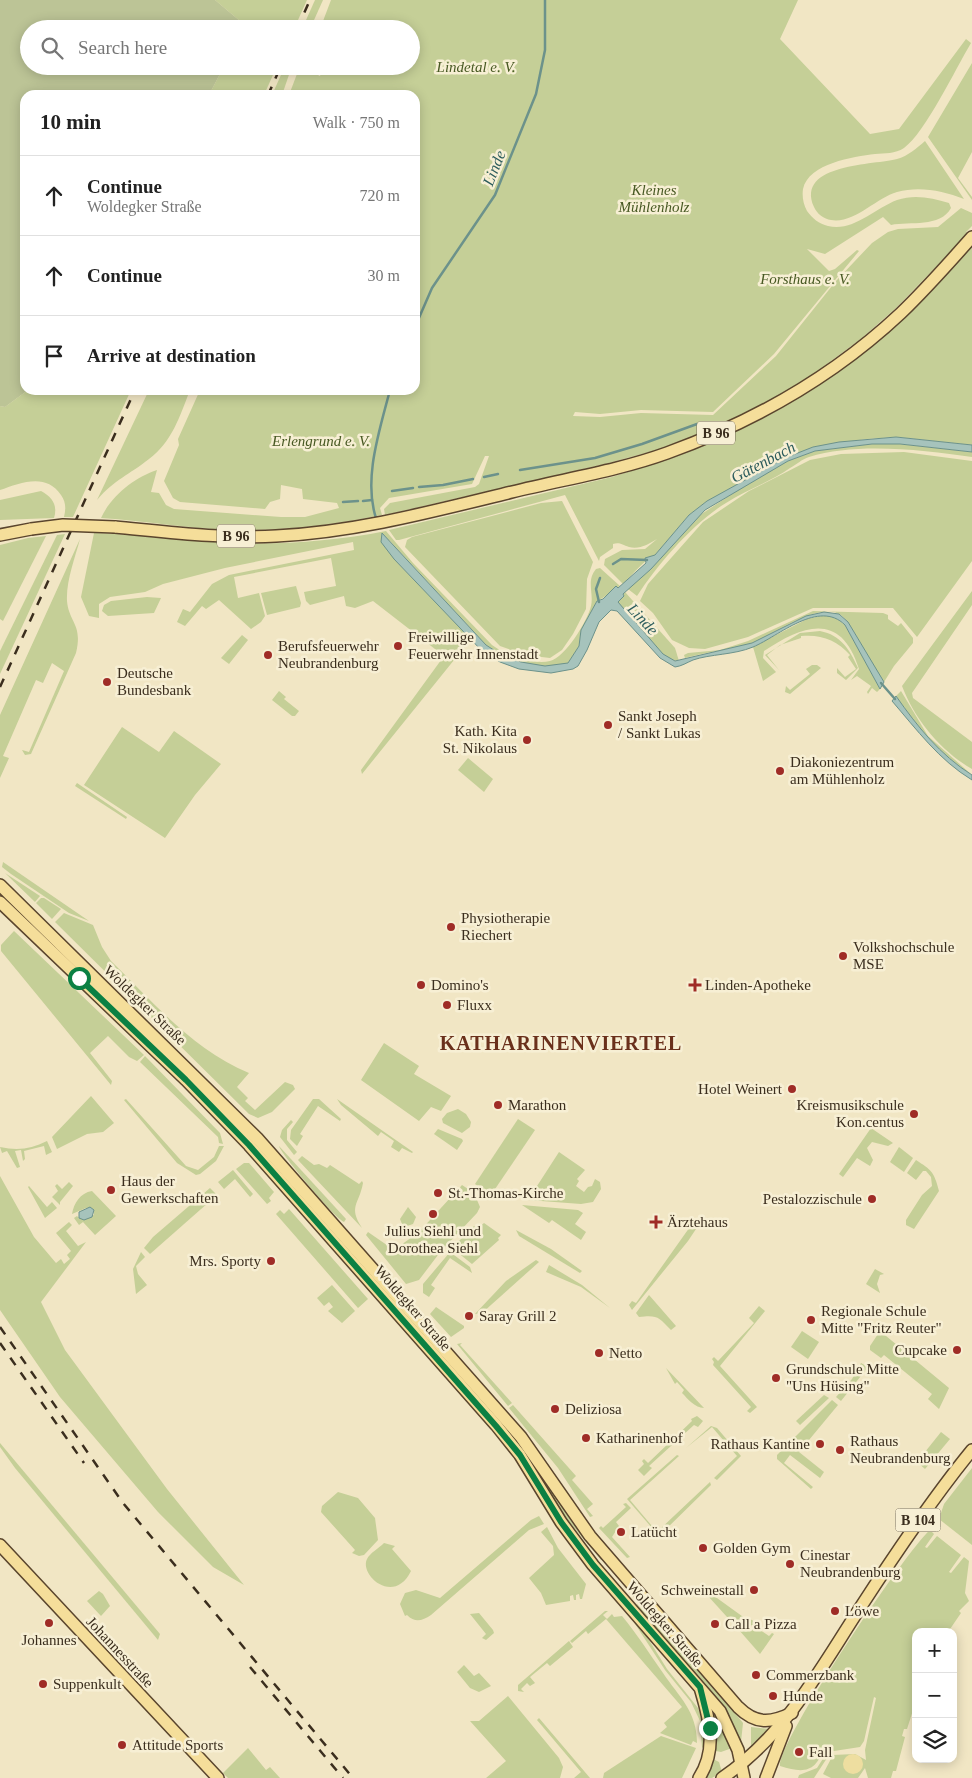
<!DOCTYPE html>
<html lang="en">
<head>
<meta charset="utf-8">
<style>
	:root { --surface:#fff; --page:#f2f2f2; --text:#222; --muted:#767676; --line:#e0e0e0 }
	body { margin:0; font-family:Georgia,serif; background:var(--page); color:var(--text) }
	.controls { position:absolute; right:15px; bottom:15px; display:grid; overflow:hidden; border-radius:10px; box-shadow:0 2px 12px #0003 }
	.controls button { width:45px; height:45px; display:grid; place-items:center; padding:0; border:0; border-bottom:1px solid var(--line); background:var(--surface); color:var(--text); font:25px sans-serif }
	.stop { position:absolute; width:15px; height:15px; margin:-11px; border:4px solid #0b8043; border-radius:50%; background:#fff }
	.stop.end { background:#0b8043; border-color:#fff; box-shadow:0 1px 5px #0008 }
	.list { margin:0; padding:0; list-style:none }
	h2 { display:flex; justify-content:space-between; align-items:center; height:65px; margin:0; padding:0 20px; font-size:21px }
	h2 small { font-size:16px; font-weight:400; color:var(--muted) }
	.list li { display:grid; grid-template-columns:32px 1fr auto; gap:15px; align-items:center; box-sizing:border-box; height:80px; padding:0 20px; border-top:1px solid var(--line) }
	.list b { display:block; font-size:19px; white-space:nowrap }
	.list p { margin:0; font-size:16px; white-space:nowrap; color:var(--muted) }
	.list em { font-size:16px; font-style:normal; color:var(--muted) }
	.icon { flex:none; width:28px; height:28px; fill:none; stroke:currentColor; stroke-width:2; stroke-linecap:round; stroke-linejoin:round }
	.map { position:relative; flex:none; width:972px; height:1778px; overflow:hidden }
	.search { position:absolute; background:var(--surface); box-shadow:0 2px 12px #0003; left:20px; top:20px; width:400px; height:55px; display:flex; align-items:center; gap:12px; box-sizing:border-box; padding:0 18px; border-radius:28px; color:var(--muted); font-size:19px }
	.panel { position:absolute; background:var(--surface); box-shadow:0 2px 12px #0003; left:20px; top:90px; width:400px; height:305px; border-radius:15px }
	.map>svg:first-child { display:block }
	.green { fill:#c5cf97 }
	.sand { fill:#eedea0 }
	.cemetery { fill:#bcc496 }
	.water { fill:#a6c3bc; stroke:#6c928b }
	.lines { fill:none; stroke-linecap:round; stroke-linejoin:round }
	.stream { stroke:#6c928b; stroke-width:2.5 }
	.major-casing { stroke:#5a452d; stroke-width:14 }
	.major { stroke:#f5de9a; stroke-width:11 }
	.rail { stroke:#3b2e1e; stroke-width:2.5; stroke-dasharray:9 9; stroke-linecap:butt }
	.major-bridge-casing { stroke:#5a452d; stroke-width:14; stroke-linecap:butt }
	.major-bridge { stroke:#f5de9a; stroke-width:11 }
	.route { stroke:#0b8043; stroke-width:6 }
	.poi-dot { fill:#9f2c26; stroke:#f7efd4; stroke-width:2 }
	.labels { text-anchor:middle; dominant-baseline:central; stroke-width:5; stroke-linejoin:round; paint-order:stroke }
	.shield { fill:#f7efd4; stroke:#736855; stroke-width:1 }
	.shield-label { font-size:14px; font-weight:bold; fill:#3b2e1e }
	.park-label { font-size:15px; font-style:italic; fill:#485923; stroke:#f7efd4 }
	.poi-label { font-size:15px; fill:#3b2e1e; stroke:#f7efd4; text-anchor:start }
	.street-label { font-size:15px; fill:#3b2e1e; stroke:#f7efd4 }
	.water-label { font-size:16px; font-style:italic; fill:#2c5c5c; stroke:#f7efd4 }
	.district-label { font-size:20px; font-weight:bold; letter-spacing:1px; fill:#6a301b; stroke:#f7efd4 }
</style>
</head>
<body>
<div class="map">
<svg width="972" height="1778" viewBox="0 0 972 1778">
	<rect width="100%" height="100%" fill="#f1e6c4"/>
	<!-- green -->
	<g class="green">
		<path d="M215,0H307L294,29H245L246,26Z"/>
		<path d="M315,0H323L310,29H302Z"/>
		<path d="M331,0H798L780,39L870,134L899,129L966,39L971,43C956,68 925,133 904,148C895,154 885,153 875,154C853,157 809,163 803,189C802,196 803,204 807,211C812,218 819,224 828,226C853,232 874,209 897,200C915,194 932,198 949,203L951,208C940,228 910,221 891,225L883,217L825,254L807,249L829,271L835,269L857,250L859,251L774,354L713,412L641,410L600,414L575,412L573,416L600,417L641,413L713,415L776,356L836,281L872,243L888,232L898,229L938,227L961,208L972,213V226L966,232L968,234L896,308L862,338L815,373L766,403L716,428L664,448L605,464L385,515L384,509L390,503L475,487L479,484L489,456H485L472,484L389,498L380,508L382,515C334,525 283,531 234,530C190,529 146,521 101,518C111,496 135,477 157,470L151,492L159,493L166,505L174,509L281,517H305L339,508L337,503L303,499L302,489L281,485L280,499L270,502L265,509L180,502L173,498L164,481L179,445L178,439L200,390H415V95H289L300,66L320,76L324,66H411V29H320Z"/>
		<path d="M972,63V152L958,178L972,197V200L928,137Z"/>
		<path d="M224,66H277L264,95H209Z"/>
		<path d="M285,66H292L282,95H272Z"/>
		<path d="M925,141L964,199C943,191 920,186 897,192C876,198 854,224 831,220C824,219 817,214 814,207C795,163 876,165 897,159C908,156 917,148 925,141Z"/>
		<path d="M972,245V445L896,437L867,439L813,447L707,501L689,515L655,555C644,560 633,574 623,584L604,565L605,559L622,550L645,549L657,539C649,544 639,550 629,547C622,545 620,542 613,544V548L600,557L599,561L565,495L399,540H396L389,530L612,477L668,459L721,438L773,411L869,348L929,294Z"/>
		<path d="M28,390H131L73,517H64C66,509 66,502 61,495C46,472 20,483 0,490V406L5,407Z"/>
		<path d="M149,390H190C180,416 172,442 149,459C129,475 115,479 97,500Z"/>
		<path d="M872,444H900L972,452V457C923,450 857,442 809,457C802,459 796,465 790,468C770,482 746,490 726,503C693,523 658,564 637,596L628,589L651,569L697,517L747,484L788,461L815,451Z"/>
		<path d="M904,452L972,461V561L917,637L893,608H813L748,637L705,649L689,648L672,640L653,613L640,601L648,584L703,522L749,491L810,460L841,454Z"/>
		<path d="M41,491C52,497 58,505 54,518L0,520V500Z"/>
		<path d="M562,501L593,562L587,579L586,609L573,634L562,650L550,658L525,655L500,646L405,547L407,540L412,537L541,503Z"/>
		<path d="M386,531L413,563L492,645C505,655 533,665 550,661C565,658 588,620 591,606C594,593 586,581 596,569L600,568L620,586C613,589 606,597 597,601L581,630L579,646L568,663C546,673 504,660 486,645L389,540L394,559L471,639L362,774L361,770L444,656L373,601L355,608L346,606L344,596L310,605L306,601L304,592L336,586L331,558L234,577L238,598L259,593L265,616L261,622L251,629L219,600L206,609L202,606L185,626L177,622L183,609L190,612L212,584L229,575L354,550L353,542L225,568L163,584L145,592L110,597L99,604V618L89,616L81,597L94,533C140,534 185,541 231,543C282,545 336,541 386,531Z"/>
		<path d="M65,534L0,674V651L57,535Z"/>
		<path d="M46,536L3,621L0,619V545L28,538Z"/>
		<path d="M80,539C75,558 66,581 67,601C69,623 83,624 76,653L31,754L25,755L22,750L29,752L64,671L52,663L43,683L36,680L3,756L9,758L0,778V715Z"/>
		<path d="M296,586L301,603L300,607L267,615L261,593Z"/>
		<path d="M972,591V605L912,693L913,698L972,742V769C941,751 915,720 902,686Z"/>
		<path d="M625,592L675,648L679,661L670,660L663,654L619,605L618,602Z"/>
		<path d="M147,597L161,598L154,613L108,616L102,611L104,605L111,601Z"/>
		<path d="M813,611L883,613L888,615V619L898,626L901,623L913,638V643L894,666L884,682C873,668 852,623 841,615C818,600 771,637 749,644C728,650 706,652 685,658L684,655L688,653L720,650L748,641Z"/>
		<path d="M825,615L836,618L845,625L880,689L877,692L872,688L868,694L867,692L871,686L857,676L851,680L859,669C841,611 803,625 764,651L763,658L776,672L763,681L753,647L807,619Z"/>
		<path d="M820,631C841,635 850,650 858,668L846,680L837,673V668L845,677L856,669L848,657L850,655C837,640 821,634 801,636V638L780,645L767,655L779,670L765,655L800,633Z"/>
		<path d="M242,635L248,640L229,664L221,658Z"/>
		<path d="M812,665H817L821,668L790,694L785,692L786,686L790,690L810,674L806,669Z"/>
		<path d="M279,691L286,697L284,699L299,711L295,716H292L272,700Z"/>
		<path d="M901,691L928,736L972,775C940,755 917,726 896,696Z"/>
		<path d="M122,727L159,752L174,731L221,764L195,795L165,838L84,785Z"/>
		<path d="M468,758L493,779L484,792L458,770Z"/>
		<path d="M77,783L127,817L126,819L75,786Z"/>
		<path d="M3,862L89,921L69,913L11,874L2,867Z"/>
		<path d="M5,873L40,896L35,902Z"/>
		<path d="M41,898H44L61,909L52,919L36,903Z"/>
		<path d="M64,913L93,925L102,947L111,961C154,1003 193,1050 249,1073L237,1087L248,1098L245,1101L255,1110L285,1082L293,1085L295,1089L272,1112L258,1118L249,1114L55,922Z"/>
		<path d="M14,931L144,1055L137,1061L129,1057L108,1036L90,1053L112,1081L111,1085L1,951V945Z"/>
		<path d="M384,1043L419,1066L414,1074L451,1096L441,1111L431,1107L419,1121L361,1080Z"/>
		<path d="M145,1056L220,1133L223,1144L219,1143L218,1137L140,1062Z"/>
		<path d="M91,1096L114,1123L103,1132L87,1134L57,1149L52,1137Z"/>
		<path d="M126,1099L186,1166L198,1170L214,1157L219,1146H224L216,1161L200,1174L196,1175L177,1163L124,1100Z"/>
		<path d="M313,1099H319L341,1119L340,1121L318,1106L300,1134L303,1136L297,1146L290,1139L291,1130Z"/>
		<path d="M337,1099L413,1152L412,1153L402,1148L399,1152L391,1147L394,1141L381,1132L378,1136L341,1105Z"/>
		<path d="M458,1109L466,1114L471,1122L470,1127L462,1133L443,1123L442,1119L447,1113Z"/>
		<path d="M518,1119L535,1130L491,1195L475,1184Z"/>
		<path d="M291,1120L293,1122L287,1129V1140L297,1152L294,1155L280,1137L282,1130Z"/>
		<path d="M871,1128L893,1143L888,1146L872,1142L867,1148L873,1160L870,1166L857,1158L843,1177L839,1174Z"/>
		<path d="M438,1129L462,1139L463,1141L457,1150L434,1134Z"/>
		<path d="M47,1141L52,1152L46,1155L44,1146L24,1151L25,1159L23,1161L21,1150L15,1151L20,1167L17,1168L7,1151L2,1153L0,1147C18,1151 31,1149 47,1141Z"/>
		<path d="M279,1146L346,1219L344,1222C335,1219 281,1154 279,1146Z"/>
		<path d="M899,1147L913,1158L904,1172L890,1162Z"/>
		<path d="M559,1152L585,1170L577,1179L579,1181L576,1186L584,1192L588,1187L592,1186L595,1179L600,1182L601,1189L593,1202L581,1204L528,1200Z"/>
		<path d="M302,1156L314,1165L319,1164L327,1168L330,1165L359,1184L362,1181L363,1183C359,1205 348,1206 362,1228L298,1160Z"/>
		<path d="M916,1160C931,1170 934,1171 939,1191L914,1229L906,1225V1220L922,1195L932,1186L931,1177L926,1171H923L916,1180L907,1173Z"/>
		<path d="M244,1163H249L274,1192L269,1198L271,1201L267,1204L236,1169Z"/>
		<path d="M233,1170L253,1194L250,1197L235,1179L224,1189L218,1182Z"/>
		<path d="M0,1176L34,1237L56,1263L61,1259L64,1264L70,1259L67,1255L71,1251L56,1233L69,1222L72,1225L66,1231L78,1246L86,1242L41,1302L65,1350L167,1489L244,1585L213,1567L158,1512L60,1397L0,1310Z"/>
		<path d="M69,1182L73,1186L60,1202V1205L52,1197L58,1191L55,1186L57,1184L62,1189Z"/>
		<path d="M462,1185L474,1193L480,1207L477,1213L441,1251L419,1280L406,1284L366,1235L368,1232L394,1250L419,1232Z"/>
		<path d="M29,1186L47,1207L52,1202L57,1208L45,1218L28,1187Z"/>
		<path d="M210,1188L217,1195L150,1254L144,1248L153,1237Z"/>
		<path d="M92,1191L116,1216L95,1235L83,1222L79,1225L74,1218L77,1216L79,1218L94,1215V1210L86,1208L72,1214C74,1203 80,1193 92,1191Z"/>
		<path d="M522,1205L578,1210L583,1213L575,1224L586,1232L581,1240L552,1220L549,1223Z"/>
		<path d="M408,1207L416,1217L413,1224L407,1226L402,1224L400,1219Z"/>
		<path d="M289,1209L368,1299L358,1308L276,1214L280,1210L284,1214Z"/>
		<path d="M484,1223L501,1235L498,1238L499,1240L472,1264L452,1248L474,1226L477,1229Z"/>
		<path d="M692,1224L696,1229L688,1241L632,1310L629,1305L632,1301L636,1303Z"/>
		<path d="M516,1230L551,1249L582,1271L580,1273L519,1236Z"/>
		<path d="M141,1252L145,1257L136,1266L138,1274L147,1285L136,1294L133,1269Z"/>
		<path d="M450,1252L470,1267L472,1273L450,1258L431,1285L435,1288L429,1297L423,1293V1284Z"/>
		<path d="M536,1260L539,1262L482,1313L475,1314L506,1281Z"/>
		<path d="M549,1265L582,1285L610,1308L581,1287L546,1272Z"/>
		<path d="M875,1269L884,1274L880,1275L877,1284L880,1293L866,1284Z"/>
		<path d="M332,1285L355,1311L342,1323L328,1311L333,1307L329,1302L324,1306L317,1298Z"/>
		<path d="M649,1295L676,1326L671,1330C658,1317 658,1315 639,1317L636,1313Z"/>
		<path d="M759,1306L765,1311L720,1366L757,1407L750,1413L747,1411L751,1407L713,1365L714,1362L712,1359L714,1357L718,1361L754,1323L749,1318Z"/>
		<path d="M436,1307L464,1326V1328L451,1337L430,1314Z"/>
		<path d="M802,1331L819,1342L808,1359L791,1347Z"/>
		<path d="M880,1331L949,1388L939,1409L928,1399L932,1394L884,1355L881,1358L870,1350V1346Z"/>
		<path d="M462,1343L460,1345L512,1403L508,1406L457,1344Z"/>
		<path d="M861,1363L868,1367L841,1401L836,1397L852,1379Z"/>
		<path d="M666,1368L704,1408C695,1408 688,1399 682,1393L684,1390L677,1382L675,1384Z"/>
		<path d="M824,1395L829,1398L800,1425L796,1421Z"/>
		<path d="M832,1400L838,1405L799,1452L824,1472L820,1478L790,1455L784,1463L813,1487L811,1489L777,1459V1455Z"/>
		<path d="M513,1405L576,1476L572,1480L593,1504L587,1509L593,1516L590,1517L558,1468L509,1408Z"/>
		<path d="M697,1416L703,1421L698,1427L694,1425L649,1466L652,1468L644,1476L638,1470L644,1464L642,1461L644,1459L648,1463L692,1421L691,1419Z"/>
		<path d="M711,1426L717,1428L741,1456L717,1480L714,1478L737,1456L712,1427L686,1448Z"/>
		<path d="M941,1432L950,1439L925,1469L917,1462Z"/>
		<path d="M0,1443L160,1634L158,1640L15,1468L0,1447Z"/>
		<path d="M677,1455L679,1456L630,1500L657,1532L710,1482L711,1485L659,1536L627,1499Z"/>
		<path d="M972,1468V1545L939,1519L944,1504Z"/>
		<path d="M541,1472L603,1559L601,1560L566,1518L538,1475Z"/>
		<path d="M338,1492L358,1498L375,1518L378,1540L364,1555L359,1556L352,1553L355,1550L321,1512L322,1506Z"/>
		<path d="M626,1503L631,1508L616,1522L619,1526L612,1537L630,1557L627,1558L599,1528L601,1526L603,1528L626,1507L623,1504Z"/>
		<path d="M539,1516L544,1524L529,1530L431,1615C422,1621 415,1623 407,1615L405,1616L400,1604L405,1593L416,1590L440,1598L531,1520Z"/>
		<path d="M547,1527L558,1548L586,1584L582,1599H580L579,1594L576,1595V1600H574L573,1595L570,1596V1601L546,1605L541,1593L529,1578L554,1555L553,1546L541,1532Z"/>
		<path d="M930,1530L934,1534L925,1547L927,1548L937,1536L961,1555L949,1572L951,1573L964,1557L969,1561L965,1593L969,1601L959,1611L961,1613L948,1632H916V1701L907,1729H904L902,1736L905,1737L896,1771H893L891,1778H868L865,1768L858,1778H831L823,1774L833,1755L855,1754L866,1760L865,1750L876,1698L874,1697L864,1741L860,1747L834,1751L825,1746C816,1772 805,1774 780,1766C778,1741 905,1552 930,1530Z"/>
		<path d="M384,1543L395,1546L392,1549L411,1571C394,1606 359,1575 367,1559C370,1553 379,1548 384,1543Z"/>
		<path d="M99,1591L103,1594L110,1606L101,1616L87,1601Z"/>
		<path d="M710,1593L746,1619L747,1617L758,1624L737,1628L708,1596Z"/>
		<path d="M637,1604L676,1648L709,1681L743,1723L741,1742L723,1709L635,1606Z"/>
		<path d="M605,1611H608L603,1615L607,1619L612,1614L614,1617L622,1616C637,1634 649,1653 663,1673C679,1697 697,1711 697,1743L693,1741L691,1745L660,1733L667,1727L664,1723L682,1707L606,1619L588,1634L586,1631L572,1643L570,1641Z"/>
		<path d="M479,1613L493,1630L494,1633L486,1640L482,1638L486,1634L470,1614Z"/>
		<path d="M628,1613L644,1632L667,1669L698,1708L704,1727V1749L702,1747L700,1721L691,1702L665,1670Z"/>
		<path d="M762,1627L760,1630L769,1636L772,1633L774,1634L760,1654L739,1630Z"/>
		<path d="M569,1641L573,1647L550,1666L547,1663L530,1677L535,1683L530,1686L527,1683L521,1689L524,1692L518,1691V1685Z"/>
		<path d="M464,1665L474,1676L479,1673L491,1686L479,1692L470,1688L457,1672Z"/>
		<path d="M508,1696L559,1758L563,1767L560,1778H486L506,1761L470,1721H479Z"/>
		<path d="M713,1712L732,1748L721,1752L716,1751V1734L711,1713Z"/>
		<path d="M539,1718L590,1778H574L581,1772L537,1720Z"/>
		<path d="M751,1727L769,1729L751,1748Z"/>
		<path d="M661,1736L696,1748L682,1778H603L604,1773Z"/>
		<path d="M248,1748L266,1770L270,1767L280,1778H228L223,1773Z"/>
		<path d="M826,1754L829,1755L814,1778H798L799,1775L817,1768Z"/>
		<path d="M713,1759L719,1762L722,1772L712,1778H706Z"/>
	</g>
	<!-- sand -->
	<circle class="sand" cx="853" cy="1764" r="10"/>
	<!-- cemetery -->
	<path class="cemetery" d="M0,0H215L246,26L245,29H29V66H224L209,95H25V390H28L5,407L0,406Z"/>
	<!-- water -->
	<g class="water">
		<path d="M896,437L972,445V452L900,444H872L815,451L788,461L705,510L651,569L623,594L624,596L618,602L663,654L675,661L752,643L806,616L824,612L839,614L848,622L884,682L880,689L845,625C819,599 779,636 753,647C734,655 710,654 693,660C686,663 682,666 675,667L660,658L617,611L611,610L599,622L587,650L578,666L573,669L551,673L519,669L500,662L482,651L394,559L381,542L382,533L486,645L503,656L521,662L545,666L568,663L579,646L581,630L597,601L603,599L616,586L618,588L646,563L645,558L655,555L689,515L707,501L785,458L813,447L839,442Z"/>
		<path d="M896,696C917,726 940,755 972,775V780C939,760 917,730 892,701Z"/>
		<path d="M90,1207L94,1210L92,1217L84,1220L79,1218V1212Z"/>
	</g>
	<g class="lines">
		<!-- stream -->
		<g class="stream">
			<path d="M415,327L432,288L495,195L536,94L545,50V0"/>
			<path d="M520,470L595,458L642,444L697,424"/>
			<path d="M484,477L498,474"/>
			<path d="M419,487L443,485L473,479"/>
			<path d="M392,491L413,488"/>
			<path d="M363,501L372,500"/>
			<path d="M343,502L358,501"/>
			<path d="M377,521C362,481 380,429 390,390"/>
			<path d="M613,564L621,559L647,560"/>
			<path d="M599,602L596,589L600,578"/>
			<path d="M881,683L895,699"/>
		</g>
		<defs>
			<g id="major">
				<path d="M115,527C168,532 222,539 276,536C356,532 434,511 512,492C564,479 617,471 667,453C753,422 835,375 901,313C926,289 949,263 972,237"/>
				<path d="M0,535L31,529"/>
				<path d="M0,885L257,1138L521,1437L590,1536L738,1707C756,1725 771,1723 792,1713"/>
				<path d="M0,902L186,1080L249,1145L496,1425L520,1455L561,1522L593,1565L720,1711L738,1750L744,1778"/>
				<path d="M0,1545L218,1778"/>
				<path d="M699,1778C717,1750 710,1721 701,1691"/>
				<path d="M722,1778C785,1736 820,1669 860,1608C895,1554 931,1500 972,1450"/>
				<path d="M766,1778L786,1726"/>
			</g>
		</defs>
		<!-- major casing -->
		<use href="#major" class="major-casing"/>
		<!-- major -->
		<use href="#major" class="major"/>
		<!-- rail -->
		<g class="rail">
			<path d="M297,29L310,0"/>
			<path d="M268,95L281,66"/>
			<path d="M0,687L135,390"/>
			<path d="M0,1327L123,1503L353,1778"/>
			<path d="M0,1343L84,1463"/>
			<path d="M250,1667L343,1778"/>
		</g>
		<defs>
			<path id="major-bridge" d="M31,529L63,525L115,527"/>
		</defs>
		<!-- major-bridge casing -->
		<use href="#major-bridge" class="major-bridge-casing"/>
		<!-- major-bridge -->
		<use href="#major-bridge" class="major-bridge"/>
	</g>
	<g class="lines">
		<!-- route -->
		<path class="route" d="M79,978L186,1080L249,1145L496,1426L520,1455L561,1522L593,1565L700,1687L710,1728"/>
	</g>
	<!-- markers -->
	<g class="poi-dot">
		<circle cx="398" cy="646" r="5"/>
		<circle cx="268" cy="655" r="5"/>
		<circle cx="107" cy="682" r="5"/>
		<circle cx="608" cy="725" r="5"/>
		<circle cx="527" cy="740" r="5"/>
		<circle cx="780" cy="771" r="5"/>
		<circle cx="451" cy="927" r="5"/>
		<circle cx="843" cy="956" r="5"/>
		<circle cx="421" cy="985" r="5"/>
		<path d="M692.5 977.5h5v5h5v5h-5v5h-5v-5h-5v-5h5z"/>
		<circle cx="447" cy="1005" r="5"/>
		<circle cx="792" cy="1089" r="5"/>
		<circle cx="498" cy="1105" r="5"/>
		<circle cx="914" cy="1114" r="5"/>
		<circle cx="111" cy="1190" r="5"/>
		<circle cx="438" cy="1193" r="5"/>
		<circle cx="872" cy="1199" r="5"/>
		<circle cx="433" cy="1214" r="5"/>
		<path d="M653.5 1214.5h5v5h5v5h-5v5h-5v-5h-5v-5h5z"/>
		<circle cx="271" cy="1261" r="5"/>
		<circle cx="469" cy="1316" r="5"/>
		<circle cx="811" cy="1320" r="5"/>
		<circle cx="957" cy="1350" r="5"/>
		<circle cx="599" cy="1353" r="5"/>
		<circle cx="776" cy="1378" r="5"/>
		<circle cx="555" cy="1409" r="5"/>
		<circle cx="586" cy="1438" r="5"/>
		<circle cx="820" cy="1444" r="5"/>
		<circle cx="840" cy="1450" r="5"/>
		<circle cx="621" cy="1532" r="5"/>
		<circle cx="703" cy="1548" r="5"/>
		<circle cx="790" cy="1564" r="5"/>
		<circle cx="754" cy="1590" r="5"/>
		<circle cx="835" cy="1611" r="5"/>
		<circle cx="49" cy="1623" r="5"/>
		<circle cx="715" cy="1624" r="5"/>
		<circle cx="756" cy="1675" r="5"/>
		<circle cx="43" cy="1684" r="5"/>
		<circle cx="773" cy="1696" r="5"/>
		<circle cx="122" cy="1745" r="5"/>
		<circle cx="799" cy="1752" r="5"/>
	</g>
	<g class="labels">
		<!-- shield labels -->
		<g class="shield">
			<rect x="697" y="421.5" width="38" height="23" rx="4"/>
			<rect x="217" y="524.5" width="38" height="23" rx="4"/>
			<rect x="895.5" y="1508.5" width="45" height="23" rx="4"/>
		</g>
		<g class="shield-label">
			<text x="716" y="433">B 96</text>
			<text x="236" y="536">B 96</text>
			<text x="918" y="1520">B 104</text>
		</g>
		<!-- park labels -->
		<g class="park-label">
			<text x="476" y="67">Lindetal e. V.</text>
			<text x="654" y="190">Kleines<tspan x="654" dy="17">Mühlenholz</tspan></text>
			<text x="805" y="279">Forsthaus e. V.</text>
			<text x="321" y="441">Erlengrund e. V.</text>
		</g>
		<!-- poi labels -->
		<g class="poi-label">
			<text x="408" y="637">Freiwillige<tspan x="408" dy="17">Feuerwehr Innenstadt</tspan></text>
			<text x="278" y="646">Berufsfeuerwehr<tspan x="278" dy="17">Neubrandenburg</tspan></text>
			<text x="117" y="673">Deutsche<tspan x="117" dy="17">Bundesbank</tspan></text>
			<text x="618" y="716">Sankt Joseph<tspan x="618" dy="17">/ Sankt Lukas</tspan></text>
			<text x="517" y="731" text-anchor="end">Kath. Kita<tspan x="517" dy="17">St. Nikolaus</tspan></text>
			<text x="790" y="762">Diakoniezentrum<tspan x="790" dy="17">am Mühlenholz</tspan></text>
			<text x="461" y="918">Physiotherapie<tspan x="461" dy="17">Riechert</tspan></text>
			<text x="853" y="947">Volkshochschule<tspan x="853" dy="17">MSE</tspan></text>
			<text x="431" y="985">Domino's</text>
			<text x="705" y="985">Linden-Apotheke</text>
			<text x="457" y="1005">Fluxx</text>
			<text x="782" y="1089" text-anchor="end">Hotel Weinert</text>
			<text x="508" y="1105">Marathon</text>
			<text x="904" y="1105" text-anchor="end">Kreismusikschule<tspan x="904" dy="17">Kon.centus</tspan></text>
			<text x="121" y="1181">Haus der<tspan x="121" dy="17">Gewerkschaften</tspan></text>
			<text x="448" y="1193">St.-Thomas-Kirche</text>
			<text x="862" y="1199" text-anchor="end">Pestalozzischule</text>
			<text x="667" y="1222">Ärztehaus</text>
			<text x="433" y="1231" text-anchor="middle">Julius Siehl und<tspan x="433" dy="17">Dorothea Siehl</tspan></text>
			<text x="261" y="1261" text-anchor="end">Mrs. Sporty</text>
			<text x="821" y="1311">Regionale Schule<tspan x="821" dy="17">Mitte "Fritz Reuter"</tspan></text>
			<text x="479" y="1316">Saray Grill 2</text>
			<text x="947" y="1350" text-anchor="end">Cupcake</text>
			<text x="609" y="1353">Netto</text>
			<text x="786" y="1369">Grundschule Mitte<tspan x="786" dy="17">"Uns Hüsing"</tspan></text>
			<text x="565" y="1409">Deliziosa</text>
			<text x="596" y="1438">Katharinenhof</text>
			<text x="850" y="1441">Rathaus<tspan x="850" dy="17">Neubrandenburg</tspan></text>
			<text x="810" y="1444" text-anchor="end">Rathaus Kantine</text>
			<text x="631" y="1532">Latücht</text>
			<text x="713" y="1548">Golden Gym</text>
			<text x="800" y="1555">Cinestar<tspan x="800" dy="17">Neubrandenburg</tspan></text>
			<text x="744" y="1590" text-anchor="end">Schweinestall</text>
			<text x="845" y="1611">Löwe</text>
			<text x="725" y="1624">Call a Pizza</text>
			<text x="49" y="1640" text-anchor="middle">Johannes</text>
			<text x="766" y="1675">Commerzbank</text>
			<text x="53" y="1684">Suppenkult</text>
			<text x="783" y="1696">Hunde</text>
			<text x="132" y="1745">Attitude Sports</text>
			<text x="809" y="1752">Fall</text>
		</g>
		<!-- street labels -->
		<g class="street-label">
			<text transform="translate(145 1005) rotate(44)">Woldegker Straße</text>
			<text transform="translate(413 1308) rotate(49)">Woldegker Straße</text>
			<text transform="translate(665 1624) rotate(49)">Woldegker Straße</text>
			<text transform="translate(120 1652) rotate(47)">Johannesstraße</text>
		</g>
		<!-- water labels -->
		<g class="water-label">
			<text transform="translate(494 168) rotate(-68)">Linde</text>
			<text transform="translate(763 462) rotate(-28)">Gätenbach</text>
			<text transform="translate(643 619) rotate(47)">Linde</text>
		</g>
		<!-- district labels -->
		<g class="district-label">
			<text x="561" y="1043">KATHARINENVIERTEL</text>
		</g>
	</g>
</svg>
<div class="controls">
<button>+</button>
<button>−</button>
<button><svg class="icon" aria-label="layers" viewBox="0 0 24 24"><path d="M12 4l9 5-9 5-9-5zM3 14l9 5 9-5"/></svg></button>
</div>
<div class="stop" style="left:79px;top:978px"></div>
<div class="stop end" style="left:710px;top:1728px"></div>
<div class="search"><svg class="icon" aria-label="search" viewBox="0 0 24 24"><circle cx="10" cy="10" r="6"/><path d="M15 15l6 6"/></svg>Search here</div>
<section class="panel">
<h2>10 min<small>Walk · 750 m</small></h2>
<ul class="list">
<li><svg class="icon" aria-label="ahead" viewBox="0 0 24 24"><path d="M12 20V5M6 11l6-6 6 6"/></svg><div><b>Continue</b><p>Woldegker Straße</p></div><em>720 m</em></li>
<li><svg class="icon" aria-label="ahead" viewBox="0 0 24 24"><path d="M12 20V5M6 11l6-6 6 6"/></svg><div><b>Continue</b></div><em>30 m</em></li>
<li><svg class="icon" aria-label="arrive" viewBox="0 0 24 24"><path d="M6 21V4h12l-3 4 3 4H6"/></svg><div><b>Arrive at destination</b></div></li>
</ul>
</section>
</div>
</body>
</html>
